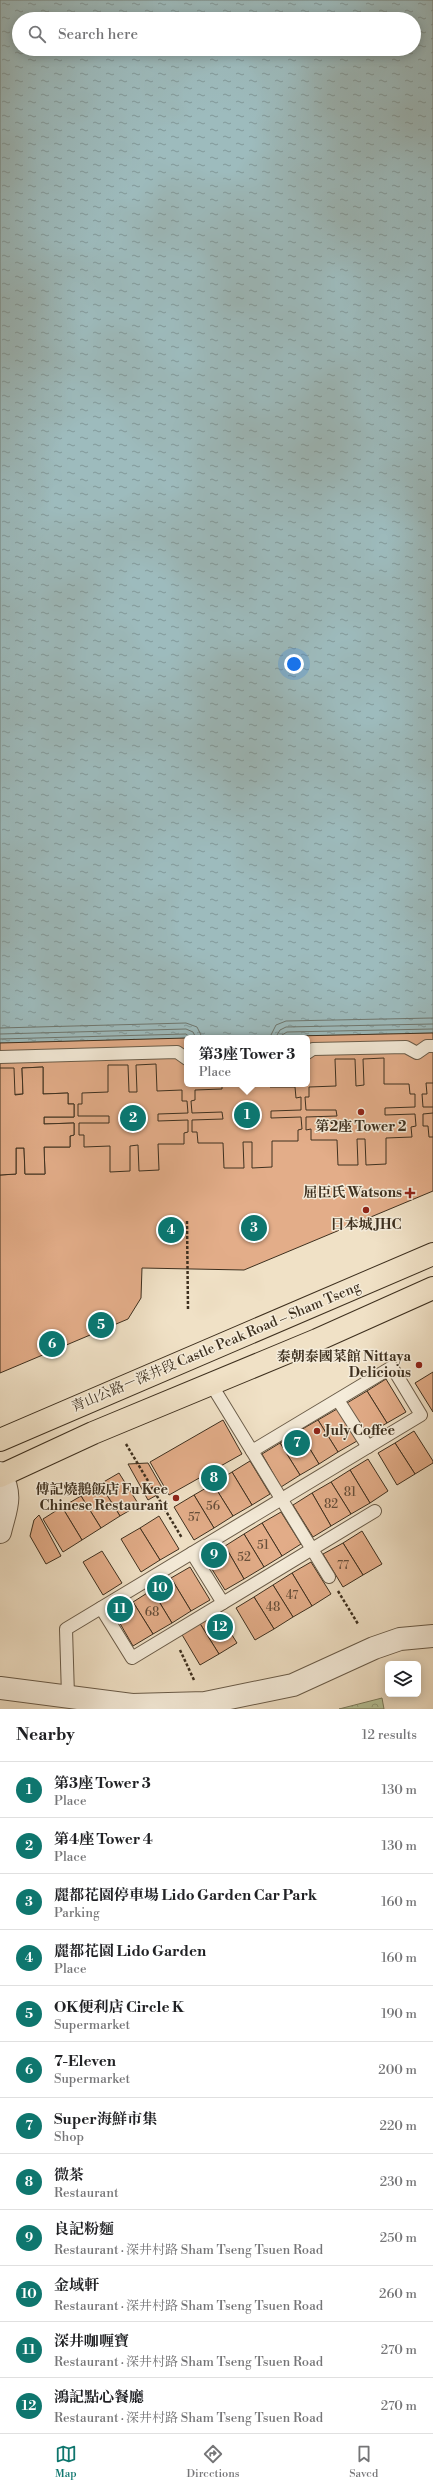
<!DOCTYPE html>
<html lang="en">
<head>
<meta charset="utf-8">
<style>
	:root { --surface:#fff; --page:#f6f6f6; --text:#202124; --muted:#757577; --line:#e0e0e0; --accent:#0f766e }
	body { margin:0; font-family:"Libre Bodoni","Noto Serif TC",serif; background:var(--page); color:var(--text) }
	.controls { position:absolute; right:12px; bottom:12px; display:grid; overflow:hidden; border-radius:6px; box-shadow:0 2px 10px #0003 }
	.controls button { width:36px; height:36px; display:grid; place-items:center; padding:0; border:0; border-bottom:1px solid var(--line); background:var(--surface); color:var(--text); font:20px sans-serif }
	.you { position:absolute; left:294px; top:664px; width:14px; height:14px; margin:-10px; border:3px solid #fff; border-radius:50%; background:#1a73e8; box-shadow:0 0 0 6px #1a73e833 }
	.badge { display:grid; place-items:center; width:26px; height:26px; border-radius:50%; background:var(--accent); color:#fff; font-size:13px; font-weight:700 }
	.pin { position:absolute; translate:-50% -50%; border:2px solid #fff; box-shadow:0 1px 4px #0006 }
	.popup { position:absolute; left:184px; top:1035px; width:126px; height:52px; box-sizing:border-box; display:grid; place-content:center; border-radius:6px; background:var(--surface); filter:drop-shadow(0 1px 3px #0005); font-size:13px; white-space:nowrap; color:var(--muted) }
	.popup b { font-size:15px; color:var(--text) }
	.popup::after { content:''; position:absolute; left:50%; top:100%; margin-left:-8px; border:8px solid transparent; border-top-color:var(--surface) }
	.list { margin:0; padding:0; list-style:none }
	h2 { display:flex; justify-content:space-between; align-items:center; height:52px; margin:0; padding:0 16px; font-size:17px }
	h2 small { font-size:13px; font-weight:400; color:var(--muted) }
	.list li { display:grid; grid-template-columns:26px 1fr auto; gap:12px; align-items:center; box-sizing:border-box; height:56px; padding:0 16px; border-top:1px solid var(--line) }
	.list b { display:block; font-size:15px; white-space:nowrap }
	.list p { margin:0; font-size:13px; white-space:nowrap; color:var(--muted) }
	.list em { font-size:13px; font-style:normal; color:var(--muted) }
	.icon { flex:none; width:22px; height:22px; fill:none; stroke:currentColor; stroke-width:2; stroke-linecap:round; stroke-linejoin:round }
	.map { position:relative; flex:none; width:433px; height:1709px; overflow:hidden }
	.search { position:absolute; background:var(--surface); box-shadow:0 2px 10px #0003; left:12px; right:12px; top:12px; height:44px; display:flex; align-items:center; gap:10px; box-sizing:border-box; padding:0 14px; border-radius:22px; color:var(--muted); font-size:15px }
	.sheet { height:724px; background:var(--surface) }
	nav { display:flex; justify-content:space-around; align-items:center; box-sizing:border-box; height:56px; border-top:1px solid var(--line); background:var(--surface); font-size:11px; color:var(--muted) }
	nav a { display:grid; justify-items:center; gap:2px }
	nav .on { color:var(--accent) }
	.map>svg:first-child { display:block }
	.park { fill:url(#park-crowns); stroke:#7a7a5c }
	.water { fill:url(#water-ripples); stroke:#77837e; fill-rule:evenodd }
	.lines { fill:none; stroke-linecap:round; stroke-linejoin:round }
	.shore { stroke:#6e766e; stroke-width:1 }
	.building { fill:#e3ad89; stroke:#3e301f }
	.lane-casing { stroke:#6a5c49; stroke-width:14 }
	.street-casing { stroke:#6a5c49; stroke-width:24 }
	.primary-casing { stroke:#3e301f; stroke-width:24 }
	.path { stroke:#3e301f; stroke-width:2.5; stroke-dasharray:3 2; stroke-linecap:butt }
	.lane { stroke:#f5ecda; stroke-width:12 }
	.street { stroke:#f5ecda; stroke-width:22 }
	.primary { stroke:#f0e1c6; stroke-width:22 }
	.poi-dot { fill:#8f2418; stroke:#f5ecda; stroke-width:1.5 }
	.labels { text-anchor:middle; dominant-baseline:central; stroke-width:3; stroke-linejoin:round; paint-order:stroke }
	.number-label { font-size:12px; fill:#674f3a }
	.poi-label { font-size:14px; font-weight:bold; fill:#3e301f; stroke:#f5ecda; text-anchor:end }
	.street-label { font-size:14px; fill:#3e301f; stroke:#f5ecda }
</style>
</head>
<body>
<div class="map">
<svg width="433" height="1709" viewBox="0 0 433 1709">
	<defs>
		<pattern id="park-crowns" width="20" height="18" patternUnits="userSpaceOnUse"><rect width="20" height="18" fill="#b6c398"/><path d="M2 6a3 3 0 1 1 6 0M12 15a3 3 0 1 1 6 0" fill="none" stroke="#959f7b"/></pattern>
		<pattern id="water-ripples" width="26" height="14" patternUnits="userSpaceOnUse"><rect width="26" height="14" fill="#9dbbbd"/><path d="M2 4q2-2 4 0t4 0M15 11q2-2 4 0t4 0" fill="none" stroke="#819899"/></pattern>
	</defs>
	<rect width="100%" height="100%" fill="#f0e1c6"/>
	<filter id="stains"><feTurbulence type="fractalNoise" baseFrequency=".005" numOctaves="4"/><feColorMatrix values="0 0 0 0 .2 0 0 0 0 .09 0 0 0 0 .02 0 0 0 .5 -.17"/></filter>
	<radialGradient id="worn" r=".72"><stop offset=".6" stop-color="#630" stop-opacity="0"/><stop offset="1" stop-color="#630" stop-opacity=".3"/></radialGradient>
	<!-- park -->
	<path class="park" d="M382,1698L384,1709H339Z"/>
	<!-- water -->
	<path class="water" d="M0,0H433V1033L0,1043ZM19,19H414V49H19Z"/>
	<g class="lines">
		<!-- shore -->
		<g class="shore">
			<path d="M0,1028L186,1023L197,1027L202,1037"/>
			<path d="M0,1034L186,1029L193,1032L196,1038"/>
			<path d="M271,1035L276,1025L286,1021L433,1018"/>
			<path d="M277,1035L280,1030L286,1027L433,1024"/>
			<path d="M282,1035L287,1032L433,1029"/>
			<path d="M0,1039L186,1034L191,1038"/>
		</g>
	</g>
	<!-- building -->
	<g class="building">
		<path d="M433,1033V1191L244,1270L142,1268L141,1298L128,1319L0,1373V1043L187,1038V1084H307V1038H201Z"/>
		<path d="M384,1058V1084H409L410,1094H415V1107L385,1108V1115L415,1114L416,1126L411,1127L412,1137L386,1138V1164L366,1165L365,1139H357L358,1165H338L337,1140H311V1129L306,1130V1117L337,1116L336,1110H306L305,1097H309V1087L336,1086L335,1059H355L356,1086L364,1085L363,1059Z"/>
		<path d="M156,1064L157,1091L182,1090V1101H187L188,1113L158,1114V1121L188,1120V1132L184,1133V1144H158L159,1170L139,1171L138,1145L130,1146V1171L110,1172V1146L84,1147V1135H79V1123H109V1116H78V1104H82V1093L108,1092V1065H128L129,1092H137L136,1065Z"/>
		<path d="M43,1067V1094L68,1093V1104H74V1117H44V1124L74,1123V1135L70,1136V1147H44L45,1174H25L24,1148H16V1174L0,1175V1095L23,1094L22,1068Z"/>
		<path d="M43,1067V1094L68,1093V1104H74V1117H44V1124L74,1123V1135L70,1136V1147H44L45,1174H25L24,1148H16V1174L0,1175V1068H14L15,1095L23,1094L22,1068Z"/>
		<path d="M426,1083H433V1107H423L422,1094H427Z"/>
		<path d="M222,1084H242V1088H250V1084H270V1087H295L296,1098L301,1097V1110L271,1111V1118L301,1117L302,1129L298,1130V1141H272V1167L252,1168V1142H243L244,1168H224L223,1143H198L197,1132H192V1120L223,1119L222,1112L192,1113L191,1101L195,1100V1090L222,1089Z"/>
		<path d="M433,1113V1137H429L428,1126H423V1114Z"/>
		<path d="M433,1372V1412L415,1383Z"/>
		<path d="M386,1379L406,1412L387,1423L367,1391Z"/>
		<path d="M367,1391L387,1423L366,1435L347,1403Z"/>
		<path d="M337,1409L357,1441L338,1452L318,1420Z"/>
		<path d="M223,1420L242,1454L169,1495L150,1462Z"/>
		<path d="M318,1420L338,1452L319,1464L299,1431Z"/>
		<path d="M299,1431L319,1464L300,1475L280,1443Z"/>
		<path d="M414,1431L433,1461V1463L415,1474L395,1443Z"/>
		<path d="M280,1443L300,1475L281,1487L262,1454Z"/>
		<path d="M395,1443L415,1474L397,1485L378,1453Z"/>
		<path d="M368,1459L388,1491L370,1503L350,1470Z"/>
		<path d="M250,1461L270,1494L252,1505L232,1472Z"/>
		<path d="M148,1463L164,1491L148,1500L128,1464Z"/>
		<path d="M350,1470L370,1503L351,1514L331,1482Z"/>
		<path d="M232,1472L252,1505L233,1516L213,1484Z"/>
		<path d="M119,1473L139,1505L120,1516L100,1484Z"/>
		<path d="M331,1482L351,1514L331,1526L312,1493Z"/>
		<path d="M100,1484L120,1516L101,1528L81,1496Z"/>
		<path d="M213,1484L233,1516L214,1528L194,1495Z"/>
		<path d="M312,1493L331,1526L313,1537L293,1505Z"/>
		<path d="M194,1495L214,1528L194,1540L174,1507Z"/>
		<path d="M81,1496L101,1528L82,1540L62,1507Z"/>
		<path d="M62,1507L82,1540L63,1552L43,1519Z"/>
		<path d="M281,1512L301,1544L282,1556L262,1523Z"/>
		<path d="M39,1515L61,1556L46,1564L30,1536L34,1520Z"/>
		<path d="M159,1516L179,1549L160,1560L140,1528Z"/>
		<path d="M262,1523L282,1556L264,1567L244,1534Z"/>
		<path d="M140,1528L160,1560L141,1572L121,1539Z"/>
		<path d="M362,1531L382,1564L363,1575L343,1543Z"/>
		<path d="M244,1534L264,1567L244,1579L225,1546Z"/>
		<path d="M343,1543L363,1575L343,1587L323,1554Z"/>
		<path d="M225,1546L244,1579L225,1590L205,1558Z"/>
		<path d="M102,1551L122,1583L103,1595L83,1562Z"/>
		<path d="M311,1562L331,1594L312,1606L292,1573Z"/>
		<path d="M190,1567L210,1600L191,1611L171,1578Z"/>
		<path d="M292,1573L312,1606L293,1617L273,1585Z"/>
		<path d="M171,1578L191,1611L172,1623L152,1590Z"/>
		<path d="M273,1585L293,1617L274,1629L254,1597Z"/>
		<path d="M152,1590L172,1623L153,1634L133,1602Z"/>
		<path d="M254,1597L274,1629L255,1640L236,1608Z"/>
		<path d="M133,1602L153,1634L133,1646L114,1613Z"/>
		<path d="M217,1611L237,1643L219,1654L199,1622Z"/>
		<path d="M199,1622L219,1654L200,1665L181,1633Z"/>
	</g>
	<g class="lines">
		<defs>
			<g id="lane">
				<path d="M307,1053L313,1049L406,1047L417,1053L427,1046H433"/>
				<path d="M0,1057L177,1052L187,1059"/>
				<path d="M211,1384L329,1577"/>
				<path d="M338,1400L368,1447"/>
				<path d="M192,1553L223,1603"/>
				<path d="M101,1608L132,1658L375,1511"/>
				<path d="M68,1696L66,1629L421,1415L392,1367L252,1451"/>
			</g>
			<g id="street">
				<path d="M0,1473C13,1496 6,1508 0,1532"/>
				<path d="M0,1688L132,1705L205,1703L293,1685L374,1648L400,1639L433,1636"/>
			</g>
			<g id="primary">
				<path d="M0,1440L433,1254"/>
				<path d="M0,1476L93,1433L317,1340L433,1288"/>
			</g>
		</defs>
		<!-- lane casing -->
		<use href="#lane" class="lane-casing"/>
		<!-- street casing -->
		<use href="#street" class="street-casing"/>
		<!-- primary casing -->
		<use href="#primary" class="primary-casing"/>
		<!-- path -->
		<g class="path">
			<path d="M187,1221L188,1310"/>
			<path d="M126,1444L182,1538"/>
			<path d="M338,1591L358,1624"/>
			<path d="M180,1650L194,1680"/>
		</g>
		<!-- lane -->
		<use href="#lane" class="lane"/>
		<!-- street -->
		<use href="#street" class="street"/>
		<!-- primary -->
		<use href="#primary" class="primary"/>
	</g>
	<!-- markers -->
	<g class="poi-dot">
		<circle cx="361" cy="1112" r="4"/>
		<path d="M408 1187h4v4h4v4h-4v4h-4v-4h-4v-4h4z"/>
		<circle cx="366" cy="1210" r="4"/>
		<circle cx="419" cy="1365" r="4"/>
		<circle cx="317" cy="1431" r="4"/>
		<circle cx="176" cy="1498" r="4"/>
	</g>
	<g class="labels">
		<!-- number labels -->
		<g class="number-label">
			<text x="350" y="1492">81</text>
			<text x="331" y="1504">82</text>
			<text x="213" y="1506">56</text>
			<text x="194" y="1517">57</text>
			<text x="263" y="1545">51</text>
			<text x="244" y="1557">52</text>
			<text x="343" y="1565">77</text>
			<text x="292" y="1595">47</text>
			<text x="273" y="1607">48</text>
			<text x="152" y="1612">68</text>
		</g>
		<!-- poi labels -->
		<g class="poi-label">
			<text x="361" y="1127" text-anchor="middle">第2座 Tower 2</text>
			<text x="402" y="1193">屈臣氏 Watsons</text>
			<text x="366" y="1225" text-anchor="middle">日本城 JHC</text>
			<text x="411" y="1357">泰朝泰國菜館 Nittaya<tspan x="411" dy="16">Delicious</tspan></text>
			<text x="325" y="1431" text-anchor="start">July Coffee</text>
			<text x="168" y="1490">傅記燒鵝飯店 Fu Kee<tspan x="168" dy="16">Chinese Restaurant</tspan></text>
		</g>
		<!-- street labels -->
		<g class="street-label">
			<text transform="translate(216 1347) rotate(-23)">青山公路－深井段 Castle Peak Road – Sham Tseng</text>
		</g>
	</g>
	<rect width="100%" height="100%" filter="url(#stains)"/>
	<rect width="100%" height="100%" fill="url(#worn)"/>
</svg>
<div class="controls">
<button><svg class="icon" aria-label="layers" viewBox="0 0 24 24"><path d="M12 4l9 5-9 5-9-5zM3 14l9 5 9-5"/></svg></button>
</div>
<div class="you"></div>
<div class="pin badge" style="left:247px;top:1115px">1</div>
<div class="popup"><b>第3座 Tower 3</b>Place</div>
<div class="pin badge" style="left:133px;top:1118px">2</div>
<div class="pin badge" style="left:254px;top:1228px">3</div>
<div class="pin badge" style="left:171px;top:1230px">4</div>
<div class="pin badge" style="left:101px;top:1325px">5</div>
<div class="pin badge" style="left:52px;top:1344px">6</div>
<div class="pin badge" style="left:297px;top:1443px">7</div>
<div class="pin badge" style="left:214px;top:1478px">8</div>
<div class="pin badge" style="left:214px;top:1555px">9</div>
<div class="pin badge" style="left:160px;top:1588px">10</div>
<div class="pin badge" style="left:120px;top:1609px">11</div>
<div class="pin badge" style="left:220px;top:1627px">12</div>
<div class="search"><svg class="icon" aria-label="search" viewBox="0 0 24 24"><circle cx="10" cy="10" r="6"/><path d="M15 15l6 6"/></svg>Search here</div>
</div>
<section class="sheet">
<h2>Nearby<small>12 results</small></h2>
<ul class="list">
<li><span class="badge">1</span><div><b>第3座 Tower 3</b><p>Place</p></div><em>130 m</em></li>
<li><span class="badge">2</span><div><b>第4座 Tower 4</b><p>Place</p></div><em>130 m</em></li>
<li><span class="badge">3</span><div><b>麗都花園停車場 Lido Garden Car Park</b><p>Parking</p></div><em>160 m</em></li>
<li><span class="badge">4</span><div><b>麗都花園 Lido Garden</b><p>Place</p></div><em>160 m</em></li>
<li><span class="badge">5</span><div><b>OK便利店 Circle K</b><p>Supermarket</p></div><em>190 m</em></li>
<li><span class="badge">6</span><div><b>7-Eleven</b><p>Supermarket</p></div><em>200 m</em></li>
<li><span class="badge">7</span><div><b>Super海鮮市集</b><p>Shop</p></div><em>220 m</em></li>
<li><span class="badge">8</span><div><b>微茶</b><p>Restaurant</p></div><em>230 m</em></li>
<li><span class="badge">9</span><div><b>良記粉麵</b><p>Restaurant · 深井村路 Sham Tseng Tsuen Road</p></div><em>250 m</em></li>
<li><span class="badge">10</span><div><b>金域軒</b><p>Restaurant · 深井村路 Sham Tseng Tsuen Road</p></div><em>260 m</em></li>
<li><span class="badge">11</span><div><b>深井咖喱寶</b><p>Restaurant · 深井村路 Sham Tseng Tsuen Road</p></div><em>270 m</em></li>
<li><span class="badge">12</span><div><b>鴻記點心餐廳</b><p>Restaurant · 深井村路 Sham Tseng Tsuen Road</p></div><em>270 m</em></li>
</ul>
</section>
<nav>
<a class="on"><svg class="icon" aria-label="map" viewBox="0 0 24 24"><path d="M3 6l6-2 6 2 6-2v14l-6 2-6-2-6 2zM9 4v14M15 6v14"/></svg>Map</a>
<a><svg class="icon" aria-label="directions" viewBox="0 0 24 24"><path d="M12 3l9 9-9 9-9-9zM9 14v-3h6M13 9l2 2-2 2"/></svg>Directions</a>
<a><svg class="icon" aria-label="saved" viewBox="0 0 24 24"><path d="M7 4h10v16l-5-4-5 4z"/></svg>Saved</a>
</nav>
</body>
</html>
